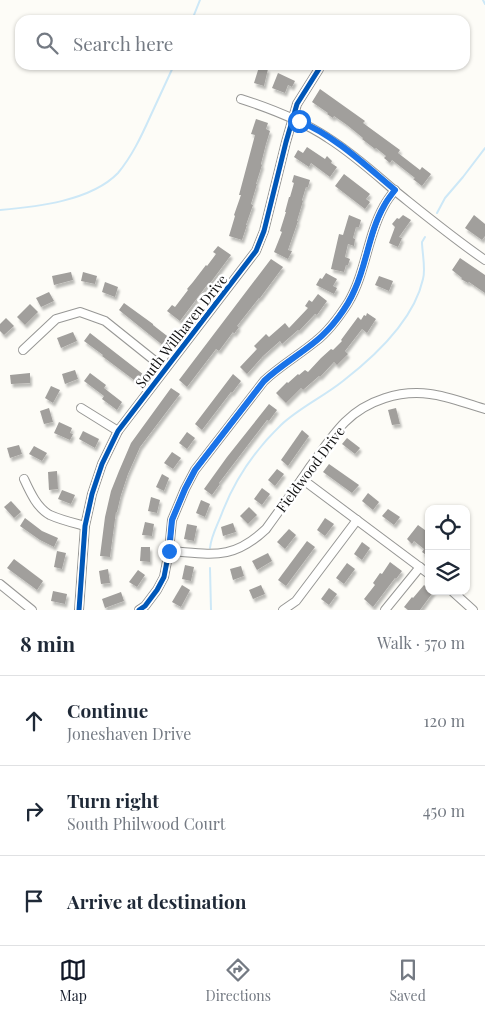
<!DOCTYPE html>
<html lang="en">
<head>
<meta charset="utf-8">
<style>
	:root { --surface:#fff; --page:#f6f6f7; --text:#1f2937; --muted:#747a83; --line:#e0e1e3; --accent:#111827 }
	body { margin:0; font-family:"Playfair Display",serif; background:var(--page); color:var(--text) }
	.controls { position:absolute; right:15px; bottom:15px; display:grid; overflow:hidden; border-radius:10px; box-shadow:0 1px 4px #0004 }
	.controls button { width:45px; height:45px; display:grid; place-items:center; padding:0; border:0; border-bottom:1px solid var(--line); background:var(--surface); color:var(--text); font:25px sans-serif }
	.stop { position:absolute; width:15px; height:15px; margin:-11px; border:4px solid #1a73e8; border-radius:50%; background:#fff }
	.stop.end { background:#1a73e8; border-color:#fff; box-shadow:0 1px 5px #0008 }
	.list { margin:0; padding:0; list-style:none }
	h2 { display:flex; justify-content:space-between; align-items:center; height:65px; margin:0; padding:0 20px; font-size:21px }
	h2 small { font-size:16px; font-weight:400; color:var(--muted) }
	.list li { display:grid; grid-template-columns:32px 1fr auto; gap:15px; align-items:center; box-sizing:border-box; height:90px; padding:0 20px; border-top:1px solid var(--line) }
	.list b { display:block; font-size:19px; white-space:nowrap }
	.list p { margin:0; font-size:16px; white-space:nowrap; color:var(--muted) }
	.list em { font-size:16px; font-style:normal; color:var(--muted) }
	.icon { flex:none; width:28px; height:28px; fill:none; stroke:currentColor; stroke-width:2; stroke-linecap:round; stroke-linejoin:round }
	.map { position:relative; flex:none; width:485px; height:610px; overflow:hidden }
	.search { position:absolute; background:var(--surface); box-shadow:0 1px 4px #0004; left:15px; right:15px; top:15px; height:55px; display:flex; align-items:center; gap:12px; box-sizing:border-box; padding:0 18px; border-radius:15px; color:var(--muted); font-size:19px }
	.sheet { height:335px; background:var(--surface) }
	nav { display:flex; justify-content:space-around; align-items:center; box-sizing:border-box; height:70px; border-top:1px solid var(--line); background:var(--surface); font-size:14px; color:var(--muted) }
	nav a { display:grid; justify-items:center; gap:2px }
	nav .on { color:var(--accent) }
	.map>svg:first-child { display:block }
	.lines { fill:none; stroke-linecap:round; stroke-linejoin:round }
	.stream { stroke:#cde8f7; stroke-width:2 }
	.building { fill:#a19f9c; filter:url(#shadow) }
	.street-casing { stroke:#979795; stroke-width:10 }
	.street { stroke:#fffffe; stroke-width:8 }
	.cycleway-casing { stroke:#fff; stroke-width:8 }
	.cycleway { stroke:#0057b8; stroke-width:5 }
	.route { stroke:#1a73e8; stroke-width:6 }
	.labels { text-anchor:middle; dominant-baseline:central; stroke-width:5; stroke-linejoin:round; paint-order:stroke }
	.street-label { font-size:14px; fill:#111; stroke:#fff }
</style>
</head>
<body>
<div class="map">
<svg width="485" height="610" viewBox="0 0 485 610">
	<defs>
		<filter id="shadow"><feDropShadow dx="2" dy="3.5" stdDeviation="1" flood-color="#0004"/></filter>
	</defs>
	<rect width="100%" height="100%" fill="#fdfcf7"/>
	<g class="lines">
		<!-- stream -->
		<g class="stream">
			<path d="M483,0L485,4"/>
			<path d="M192,20L200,0"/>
			<path d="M0,210C36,207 91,201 118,173C132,156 141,137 150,117C158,100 166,82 174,65"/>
			<path d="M437,213L445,198L463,177L485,148"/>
			<path d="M210,548C211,536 218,524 222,513C235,479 255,450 281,425C299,408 323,397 343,381C374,357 414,320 423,279C426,269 422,252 422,242L425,237"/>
			<path d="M210,568L211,610"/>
		</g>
	</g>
	<!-- building -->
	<g class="building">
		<path d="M259,67L268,69L264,86L254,83Z"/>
		<path d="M278,73L295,81L292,87L288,85L285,93L272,88Z"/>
		<path d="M320,89L365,121L363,123L400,150L398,153L420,170L422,167L431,174L422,186L413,179L415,178L392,160L390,163L384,158L386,156L376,148L375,149L362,139L363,138L347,125L334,116L333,118L327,114L328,113L312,102Z"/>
		<path d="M256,119L268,123L266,129L270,131L266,144L261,164L262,165L256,184H257L251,204L253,205L246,225H247L242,240L229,236L235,216L234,215L241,195H239L255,135L251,134Z"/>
		<path d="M307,147L325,159L327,156L332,161L331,163L337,167L330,177L311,163L309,167L294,157L298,150L303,153Z"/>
		<path d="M344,174L370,194L366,199L370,202L365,209L335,186Z"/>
		<path d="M294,175L310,180L308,187H306L302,200L303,201L297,221H298L288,250L292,251L288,259L274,252L282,232L280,231L286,212H285L289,197H290L294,183L292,182Z"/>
		<path d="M349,215L361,220L359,227H356L353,238L355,239L354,246L348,244L345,257L350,259L348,265H346L344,272L331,269L339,234L343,235Z"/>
		<path d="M403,215L411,220L399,237L402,238L398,247L389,243L395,227L392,224L397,218L399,219Z"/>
		<path d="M474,215L485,224V236L482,240L465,228Z"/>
		<path d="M218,246L231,255L208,286L207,285L180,321L167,311L172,305L175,307L188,290L187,289L193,282L206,265L207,266L216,254L213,252Z"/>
		<path d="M460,258L485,275V293L469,282L468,283L461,279L462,278L452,270Z"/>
		<path d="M271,259L283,267L260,298H259L237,326L239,327L234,334L233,332L219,351L216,349L187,387L179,380Z"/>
		<path d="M71,272L73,280L54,285L52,276Z"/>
		<path d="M83,272L97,276L95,284L81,281Z"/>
		<path d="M326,273L337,279L333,286L337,288L334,294L316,285L320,278L322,279Z"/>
		<path d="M379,276L393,281L389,291L375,285Z"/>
		<path d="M105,282L118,287L115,297L102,292Z"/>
		<path d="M49,292L54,301L41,307L36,298Z"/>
		<path d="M318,294L327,301L317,315L315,314L299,331L298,330L282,344L280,341L263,356L247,374L240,367L257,349L254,346L266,334L269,337L285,323L289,328L308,308L305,306L309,300L312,302Z"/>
		<path d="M124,303L153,324V325L171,339L165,347L119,310Z"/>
		<path d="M30,304L38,312L25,325L17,317Z"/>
		<path d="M367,313L376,319L367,333L362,329L345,351L348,354L337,365L334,362L320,377L319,376L303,390L301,388L286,403L276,393L287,382L288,383L298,374L299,375L305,370L308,372L321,358L331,349L333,350L342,341L341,340L358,317L361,320L364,315L366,316Z"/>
		<path d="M6,318L14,326L4,335L0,331V324Z"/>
		<path d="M73,332L77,341L61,348L57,338Z"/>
		<path d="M90,333L144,375L138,383L102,356L103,355L84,341Z"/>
		<path d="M75,370L78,379L65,384L62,374Z"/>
		<path d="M30,373V383L11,384L10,375Z"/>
		<path d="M90,373L106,385L104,388L122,402L117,410L102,399L104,396L84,381Z"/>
		<path d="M233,374L241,381L232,393L231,392L202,430L195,424Z"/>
		<path d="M51,386L60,390L53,403L45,398Z"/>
		<path d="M171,388L180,394L140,447L128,474L121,495L117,512H116L110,557L100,556L105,517L111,491L119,471L131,443Z"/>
		<path d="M269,404L277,410L269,421L267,420L219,483L220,484L212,495L204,489L227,457Z"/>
		<path d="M49,408L53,422L44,424L40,411Z"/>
		<path d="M396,408L400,424L392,425L388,410Z"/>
		<path d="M59,422L72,428L70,433L73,434L70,440L54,433Z"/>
		<path d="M302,430L309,436L288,466L281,460Z"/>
		<path d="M83,431L99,439L95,448L79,439Z"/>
		<path d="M187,432L195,438L187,449L179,443Z"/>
		<path d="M347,438L360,448L355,454L342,444Z"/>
		<path d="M19,445L22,454L10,458L7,448Z"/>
		<path d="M34,446L47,453L42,461L29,454Z"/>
		<path d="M172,452L181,458L173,469L164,463Z"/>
		<path d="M329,464L359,485L352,493L323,472Z"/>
		<path d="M277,469L284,474L275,486L268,480Z"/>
		<path d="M57,471L58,489L49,490L48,472Z"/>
		<path d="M162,474L169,478L164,491L156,487Z"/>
		<path d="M262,488L270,494L262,505L254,499Z"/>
		<path d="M62,490L75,495L71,504L58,499Z"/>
		<path d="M368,493L379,502L373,510L362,501Z"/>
		<path d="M151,497L160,500L157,513L148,511Z"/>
		<path d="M201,500L210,504L205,517L196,513Z"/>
		<path d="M11,501L21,512L14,518L4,507Z"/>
		<path d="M249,507L257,515L248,524L240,516Z"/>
		<path d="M388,509L400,517L394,525L382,516Z"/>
		<path d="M25,518L42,531L58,538L54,547L40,540L20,526Z"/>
		<path d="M325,518L334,524L325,536L317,530Z"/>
		<path d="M145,522L154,524L152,536L142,535Z"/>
		<path d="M233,523L236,532L223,536L221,527Z"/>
		<path d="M187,524L197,526L194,541L184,539Z"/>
		<path d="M418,525L429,533V557L422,552L424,549L414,541L412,544L407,539Z"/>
		<path d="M289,529L296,535L285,549L277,542Z"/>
		<path d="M307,541L315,547L286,586L278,580Z"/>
		<path d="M362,542L370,548L362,560L354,554Z"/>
		<path d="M141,547H150V562L140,561Z"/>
		<path d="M57,551L66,553L62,569L54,567Z"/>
		<path d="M268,553L272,561L257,570L252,561Z"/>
		<path d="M14,559L43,581L37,590L7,568Z"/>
		<path d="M390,562L402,571L396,579L395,578L373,607L364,599L375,585L373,583L380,573L382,574Z"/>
		<path d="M347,563L355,569L344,584L336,578Z"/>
		<path d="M185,565L194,567L191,581L182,579Z"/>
		<path d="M241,566L244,576L233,580L230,569Z"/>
		<path d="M108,569L110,583L101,584L99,571Z"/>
		<path d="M138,570L145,575L137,587L129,582Z"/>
		<path d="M182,585L190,590L181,607L172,602Z"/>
		<path d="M261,585L265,594L253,599L249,590Z"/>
		<path d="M424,585L429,589V591H434L420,610H408L404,607L412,597L413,598Z"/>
		<path d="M329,588L337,594L329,605L321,599Z"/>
		<path d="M53,591L67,594L65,604L51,601Z"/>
		<path d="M121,592L124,601L105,608L102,599Z"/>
	</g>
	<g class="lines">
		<defs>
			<g id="street">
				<path d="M241,99C272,109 301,120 328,138C352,153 373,172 394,190C424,214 453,238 485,260"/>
				<path d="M23,350L56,319L80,312L105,321L165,369"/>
				<path d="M81,408L118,431"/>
				<path d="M24,479C30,492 37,508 50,515C61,520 74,523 85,526"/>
				<path d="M302,479L429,574"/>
				<path d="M169,551C212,554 232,561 266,529C281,508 296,488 310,467C321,452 332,435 345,422C367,400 400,390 430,394C448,396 467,404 485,409"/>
				<path d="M0,584L32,610"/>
				<path d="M452,591L473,610"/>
				<path d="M79,610L85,526L92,494L102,464L118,431L256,251L264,231L286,142L297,104L319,69"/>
				<path d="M139,610L145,606L157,590L164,577L169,551L172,520L185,489L195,470L264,381C280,366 299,355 316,341C329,331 339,317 348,303C366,273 367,236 384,206C387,200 391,195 395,190"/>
				<path d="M283,610L296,601L357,520"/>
				<path d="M385,610L420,567"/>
			</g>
		</defs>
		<!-- street casing -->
		<use href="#street" class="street-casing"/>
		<!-- street -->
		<use href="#street" class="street"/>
		<defs>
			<g id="cycleway">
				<path d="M79,610L85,526L92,494L102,464L118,431L256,251L264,231L286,142L297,104L319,69"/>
				<path d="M139,610L145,606L157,590L164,577L169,551L172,520L185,489L195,470L264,381C280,366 299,355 316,341C329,331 339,317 348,303C366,273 367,236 384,206C387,200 391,195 395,190"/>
			</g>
		</defs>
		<!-- cycleway casing -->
		<use href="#cycleway" class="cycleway-casing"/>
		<!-- cycleway -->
		<use href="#cycleway" class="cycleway"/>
	</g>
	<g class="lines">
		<!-- route -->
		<path class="route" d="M169,551L172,520L185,489L195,470L264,381C280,366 299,355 316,341C332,328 347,308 355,289C367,263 369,232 384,206C387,200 391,195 395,190C365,165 335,136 299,121"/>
	</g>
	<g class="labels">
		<!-- street labels -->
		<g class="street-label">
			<text transform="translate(181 331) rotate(-52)">South Willhaven Drive</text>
			<text transform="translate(310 469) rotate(-53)">Fieldwood Drive</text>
		</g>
	</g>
</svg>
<div class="controls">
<button><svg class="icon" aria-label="locate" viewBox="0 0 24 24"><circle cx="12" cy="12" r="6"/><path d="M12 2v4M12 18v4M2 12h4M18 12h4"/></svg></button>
<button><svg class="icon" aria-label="layers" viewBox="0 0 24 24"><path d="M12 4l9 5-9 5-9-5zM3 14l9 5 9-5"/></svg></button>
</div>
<div class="stop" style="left:299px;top:121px"></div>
<div class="stop end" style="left:169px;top:551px"></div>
<div class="search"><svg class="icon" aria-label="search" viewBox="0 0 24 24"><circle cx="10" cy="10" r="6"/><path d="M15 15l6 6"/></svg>Search here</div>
</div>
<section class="sheet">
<h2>8 min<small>Walk · 570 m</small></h2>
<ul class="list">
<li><svg class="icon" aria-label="ahead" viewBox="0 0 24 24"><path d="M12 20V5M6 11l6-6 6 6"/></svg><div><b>Continue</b><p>Joneshaven Drive</p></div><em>120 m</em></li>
<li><svg class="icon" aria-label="right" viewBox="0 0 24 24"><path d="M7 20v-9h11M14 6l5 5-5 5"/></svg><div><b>Turn right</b><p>South Philwood Court</p></div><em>450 m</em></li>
<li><svg class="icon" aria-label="arrive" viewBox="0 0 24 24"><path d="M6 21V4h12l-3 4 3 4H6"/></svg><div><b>Arrive at destination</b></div></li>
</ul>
</section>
<nav>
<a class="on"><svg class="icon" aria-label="map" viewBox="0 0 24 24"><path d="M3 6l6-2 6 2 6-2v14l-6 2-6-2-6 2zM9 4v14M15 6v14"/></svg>Map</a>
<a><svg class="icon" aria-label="directions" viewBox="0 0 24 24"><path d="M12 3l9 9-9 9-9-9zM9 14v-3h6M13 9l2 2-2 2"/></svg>Directions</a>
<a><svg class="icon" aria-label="saved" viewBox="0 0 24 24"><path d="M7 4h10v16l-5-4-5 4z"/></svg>Saved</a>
</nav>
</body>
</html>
